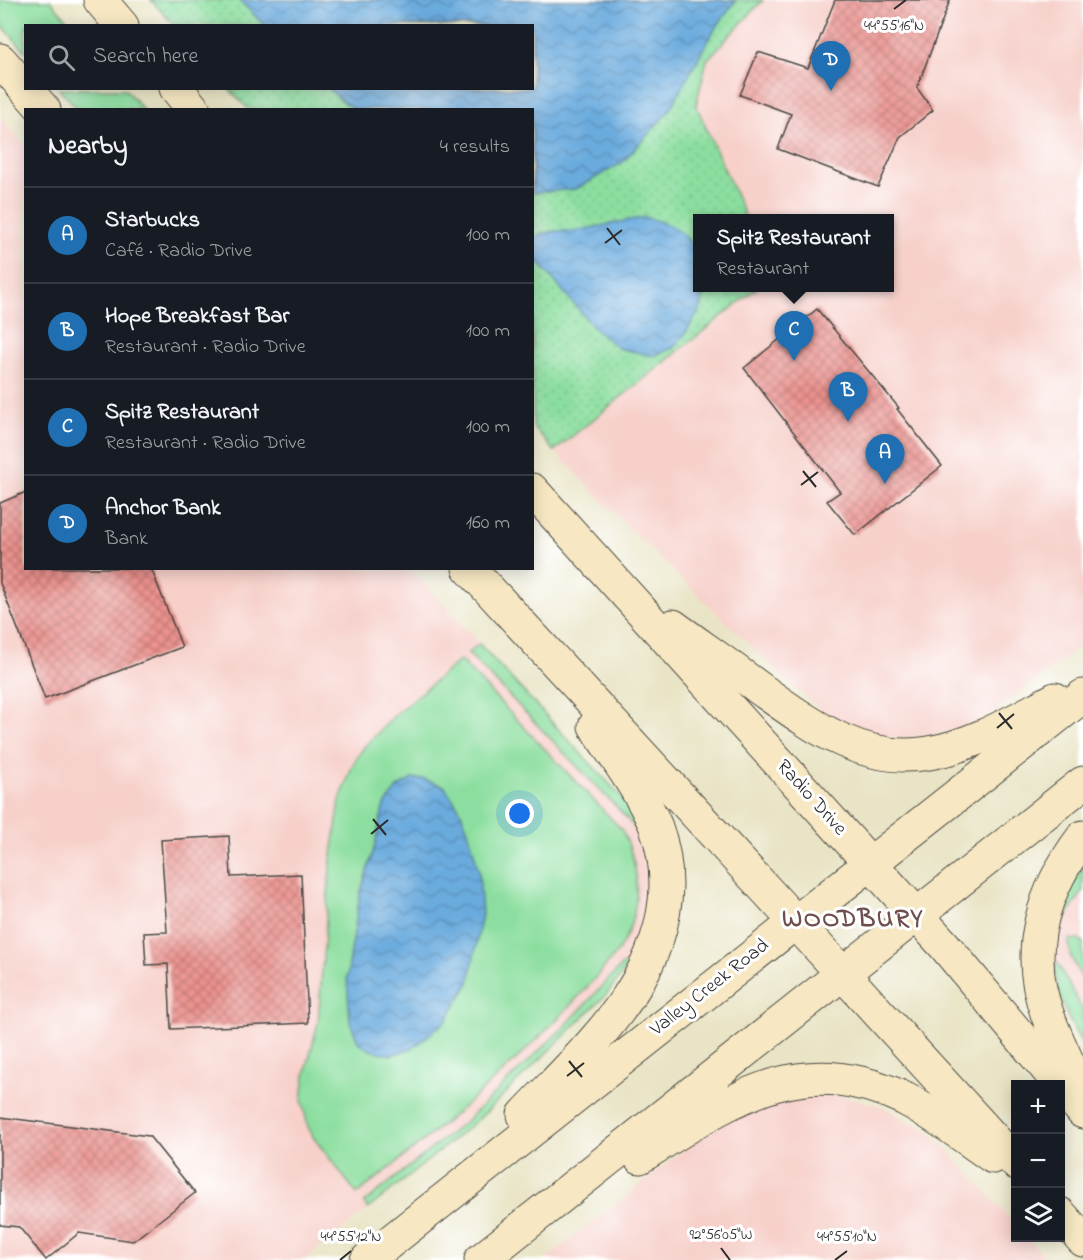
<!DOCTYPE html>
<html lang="en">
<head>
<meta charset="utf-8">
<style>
	:root { --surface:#171b24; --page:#20242c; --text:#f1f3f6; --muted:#9ea1a6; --line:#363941; --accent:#1f6fb2 }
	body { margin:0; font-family:"Indie Flower",sans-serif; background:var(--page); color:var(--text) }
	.controls { position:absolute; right:18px; bottom:18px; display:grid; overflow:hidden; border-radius:0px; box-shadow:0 3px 15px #0003 }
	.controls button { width:54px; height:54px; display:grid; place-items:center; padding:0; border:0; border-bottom:2px solid var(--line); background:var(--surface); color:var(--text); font:30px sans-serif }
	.you { position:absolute; left:520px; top:814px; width:21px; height:21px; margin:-15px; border:4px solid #fff; border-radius:50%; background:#1a73e8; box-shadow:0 0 0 9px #1a73e833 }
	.badge { display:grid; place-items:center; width:39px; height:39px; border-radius:50%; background:var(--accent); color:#fff; font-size:20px; font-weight:700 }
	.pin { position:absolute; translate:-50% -50px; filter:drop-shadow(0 2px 3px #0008) }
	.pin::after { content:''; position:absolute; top:32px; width:21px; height:18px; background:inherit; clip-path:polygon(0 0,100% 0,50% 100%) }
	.popup { position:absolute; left:693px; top:214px; width:201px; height:78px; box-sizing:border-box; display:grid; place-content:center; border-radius:0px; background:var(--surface); filter:drop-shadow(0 2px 4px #0005); font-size:20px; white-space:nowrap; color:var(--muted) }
	.popup b { font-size:22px; color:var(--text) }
	.popup::after { content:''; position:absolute; left:50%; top:100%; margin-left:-12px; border:12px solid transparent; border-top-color:var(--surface) }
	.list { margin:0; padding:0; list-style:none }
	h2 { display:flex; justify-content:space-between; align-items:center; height:78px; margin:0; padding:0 24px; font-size:26px }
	h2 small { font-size:20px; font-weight:400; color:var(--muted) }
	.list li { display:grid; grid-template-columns:39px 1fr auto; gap:18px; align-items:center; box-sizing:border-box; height:96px; padding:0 24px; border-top:2px solid var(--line) }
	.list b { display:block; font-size:22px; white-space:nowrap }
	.list p { margin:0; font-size:20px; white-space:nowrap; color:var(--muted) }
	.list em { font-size:20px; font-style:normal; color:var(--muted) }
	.icon { flex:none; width:33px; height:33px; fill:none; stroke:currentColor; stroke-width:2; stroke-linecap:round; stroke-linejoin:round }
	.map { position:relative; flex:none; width:1083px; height:1260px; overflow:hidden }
	.search { position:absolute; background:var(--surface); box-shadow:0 3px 15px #0003; left:24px; top:24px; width:510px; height:66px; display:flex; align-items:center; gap:15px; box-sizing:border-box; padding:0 21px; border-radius:0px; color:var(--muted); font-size:22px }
	.panel { position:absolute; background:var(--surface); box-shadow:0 3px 15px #0003; left:24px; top:108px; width:510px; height:462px; border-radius:0px }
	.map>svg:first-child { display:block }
	.built { fill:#f7d0ca }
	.grass { fill:#8bde9f; stroke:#5b8465; stroke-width:1.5 }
	.park { fill:url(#park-dots); stroke:#5b8465; stroke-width:1.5 }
	.water { fill:url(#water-waves); stroke:#4a6b84; stroke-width:1.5 }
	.building { fill:url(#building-cross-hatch) }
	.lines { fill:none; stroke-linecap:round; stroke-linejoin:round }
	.secondary-casing { stroke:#484742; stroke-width:35 }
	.secondary { stroke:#f7e8c3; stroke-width:33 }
	.ticks { fill:none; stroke:#2b2b2b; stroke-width:2 }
	.labels { text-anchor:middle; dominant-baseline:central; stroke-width:6; stroke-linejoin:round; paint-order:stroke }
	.street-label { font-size:20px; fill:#2b2b2b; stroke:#fff }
	.district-label { font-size:26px; font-weight:bold; letter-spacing:1.5px; fill:#6e4f4e; stroke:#fff }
	.ticks-label { font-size:15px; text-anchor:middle; fill:#2b2b2b; stroke:#fff; stroke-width:6; stroke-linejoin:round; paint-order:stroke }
</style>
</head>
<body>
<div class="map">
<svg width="1083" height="1260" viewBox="0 0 1083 1260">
	<defs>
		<pattern id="park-dots" width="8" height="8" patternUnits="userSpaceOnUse" patternTransform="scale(1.5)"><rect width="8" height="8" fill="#8bde9f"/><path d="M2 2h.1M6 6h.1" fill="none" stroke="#78bf89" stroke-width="1.8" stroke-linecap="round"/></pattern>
		<pattern id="water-waves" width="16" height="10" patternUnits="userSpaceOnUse" patternTransform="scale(1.5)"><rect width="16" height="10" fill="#6aabde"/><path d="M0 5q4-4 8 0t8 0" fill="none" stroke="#578bb4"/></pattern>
		<pattern id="building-cross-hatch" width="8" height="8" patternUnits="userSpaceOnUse" patternTransform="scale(1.5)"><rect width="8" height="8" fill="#eb928e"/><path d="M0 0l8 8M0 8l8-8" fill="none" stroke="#bf7774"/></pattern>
	</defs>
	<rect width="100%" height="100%" fill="#fff"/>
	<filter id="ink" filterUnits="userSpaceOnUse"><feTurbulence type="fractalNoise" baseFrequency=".0167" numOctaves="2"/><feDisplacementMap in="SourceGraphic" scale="12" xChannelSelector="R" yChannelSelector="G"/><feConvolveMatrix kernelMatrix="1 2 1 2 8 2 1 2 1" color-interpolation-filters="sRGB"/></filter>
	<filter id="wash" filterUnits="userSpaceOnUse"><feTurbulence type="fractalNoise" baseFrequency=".008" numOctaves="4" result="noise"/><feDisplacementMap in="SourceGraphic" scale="24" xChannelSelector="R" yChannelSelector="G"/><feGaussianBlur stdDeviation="1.35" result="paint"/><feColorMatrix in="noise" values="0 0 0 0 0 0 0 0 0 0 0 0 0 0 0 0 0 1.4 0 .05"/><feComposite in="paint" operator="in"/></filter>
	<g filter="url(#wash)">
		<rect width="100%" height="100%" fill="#e9e4c5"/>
		<!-- built -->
		<g class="built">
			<path d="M763,0H1083V644L992,713L976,723L931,736L899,738L869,733L847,725L823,712L787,681L618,517L554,451L757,288H890V218H746L696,105L707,60Z"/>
			<path d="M0,118L25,146L26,568L411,569L617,792L628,807L639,829L648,857L650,886L644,931L623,975L615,986L470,1128L304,1260H0Z"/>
			<path d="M1083,864V1044L1067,1019L1062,1005L1054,963L1058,919Z"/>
			<path d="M815,1095L847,1097L878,1105L921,1127L947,1149L1015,1224L1016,1238H1027L1047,1260H545L700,1137L761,1104L800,1096Z"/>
		</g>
		<!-- grass -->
		<g class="grass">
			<path d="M0,0H50L72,25L26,26L25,51L0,23Z"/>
			<path d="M59,89H125L143,109H78Z"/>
			<path d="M479,644L617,792L628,807L639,829L635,828L622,813L468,653Z"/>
			<path d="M460,660L622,830C642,868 642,914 618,951C545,1041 448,1123 357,1194L314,1138L308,1127L302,1100L305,1075L318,1023L330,869L340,800L353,764L364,747L396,714Z"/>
			<path d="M1083,864V891L1064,920L1059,919L1064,900Z"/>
			<path d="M1069,939L1083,941V980L1070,955Z"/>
			<path d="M1057,962L1083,1011V1044C1066,1019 1057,993 1054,963Z"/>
			<path d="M626,963L630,964L605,996L479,1119L368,1209L364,1203L466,1121L565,1026L622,965Z"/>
		</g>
		<!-- park -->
		<path class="park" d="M151,0H763L707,60L696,105L746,218H698V288H757L554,451L533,427L532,110L248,109L229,89L532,88V26L174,25Z"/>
		<!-- water -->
		<g class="water">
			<path d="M239,0H736L713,32L669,111L622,163L576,189L533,193L532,110L355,109L343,102L329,89L532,88V26L264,25Z"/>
			<path d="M645,217C689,229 698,242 698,288H703L702,306L685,334L673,348L653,356L618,348L595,329L533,256V241L538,235L553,231H575Z"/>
			<path d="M412,779H423L444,786L459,808L468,830L479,872L482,914L469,983L446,1021L413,1048L391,1055L370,1050L358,1042L350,1022L347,978L360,894L374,849L383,808L397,788Z"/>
		</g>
		<g id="blocks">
			<!-- building -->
			<g class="building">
				<path d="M835,0H950L917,88L933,110L900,137L878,187L778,149L791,114L740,95L758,52L808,68Z"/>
				<path d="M817,309L899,408L897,409L942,466L855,535L827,501L840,492L744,368Z"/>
				<path d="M26,492V568H151L182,647L45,699L0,583V503Z"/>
				<path d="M229,836L231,877L301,874L308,1023L171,1029L168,964L146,965L144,933L167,932L161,840Z"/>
				<path d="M0,1117L149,1136L195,1193L133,1241L79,1233L46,1260L19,1227L0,1225Z"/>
			</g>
		</g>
	</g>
	<g filter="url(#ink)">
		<use href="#blocks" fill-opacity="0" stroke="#484742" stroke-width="1.5"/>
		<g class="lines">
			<defs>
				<g id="secondary">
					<path d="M100,0L122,26"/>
					<path d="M0,60L44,110"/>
					<path d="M176,88L194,110"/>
					<path d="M532,490L944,945L1083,1112"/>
					<path d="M469,568L768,892L1016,1163"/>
					<path d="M673,626C702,647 731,667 759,688C810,724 863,765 929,753C975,745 1015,720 1055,699"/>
					<path d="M1082,1092C1070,1067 1057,1042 1048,1016C1023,951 1043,890 1083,837"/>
					<path d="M524,1115C585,1050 665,982 666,885C666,866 663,846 656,827C641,791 616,759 595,726"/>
					<path d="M640,1157C728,1102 798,1047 905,1099C936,1115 964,1137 993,1157"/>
					<path d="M1060,1214L1083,1240"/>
					<path d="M367,1260L1083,696"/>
					<path d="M481,1260L1083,783"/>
				</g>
			</defs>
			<!-- secondary casing -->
			<use href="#secondary" class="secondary-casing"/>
			<!-- secondary -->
			<use href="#secondary" class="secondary"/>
		</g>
	</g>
	<!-- ticks -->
	<path class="ticks" d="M894,9L906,0M607,228L620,245M605,243L622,230M803,471L816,487M801,485L818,472M999,713L1012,729M997,728L1014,714M373,819L386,835M371,834L388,820M569,1061L582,1077M567,1076L584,1063M721,1248L730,1260M340,1260L351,1251M835,1260L847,1251"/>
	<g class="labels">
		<!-- street labels -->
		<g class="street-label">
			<text transform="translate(811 798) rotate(48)">Radio Drive</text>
			<text transform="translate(710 988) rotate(-38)">Valley Creek Road</text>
		</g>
		<!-- district labels -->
		<g class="district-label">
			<text x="853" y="920">WOODBURY</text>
		</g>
	</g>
	<g class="ticks-label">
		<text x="894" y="30">44°55'16"N</text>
		<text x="721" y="1239">92°56'05"W</text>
		<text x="351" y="1241">44°55'12"N</text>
		<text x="847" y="1241">44°55'10"N</text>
	</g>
</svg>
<div class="controls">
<button>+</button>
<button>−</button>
<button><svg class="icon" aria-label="layers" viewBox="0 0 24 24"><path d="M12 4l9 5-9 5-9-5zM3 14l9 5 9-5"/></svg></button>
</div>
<div class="you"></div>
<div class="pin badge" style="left:885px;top:484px">A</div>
<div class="pin badge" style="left:848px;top:422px">B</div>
<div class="pin badge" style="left:794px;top:361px">C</div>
<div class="popup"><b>Spitz Restaurant</b>Restaurant</div>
<div class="pin badge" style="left:831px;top:91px">D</div>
<div class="search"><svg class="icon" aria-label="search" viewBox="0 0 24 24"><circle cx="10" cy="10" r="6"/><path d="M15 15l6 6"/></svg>Search here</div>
<section class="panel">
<h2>Nearby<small>4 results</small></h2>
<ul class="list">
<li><span class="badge">A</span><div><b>Starbucks</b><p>Café · Radio Drive</p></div><em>100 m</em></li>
<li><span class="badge">B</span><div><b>Hope Breakfast Bar</b><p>Restaurant · Radio Drive</p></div><em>100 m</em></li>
<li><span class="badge">C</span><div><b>Spitz Restaurant</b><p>Restaurant · Radio Drive</p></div><em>100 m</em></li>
<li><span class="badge">D</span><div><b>Anchor Bank</b><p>Bank</p></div><em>160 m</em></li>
</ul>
</section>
</div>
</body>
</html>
